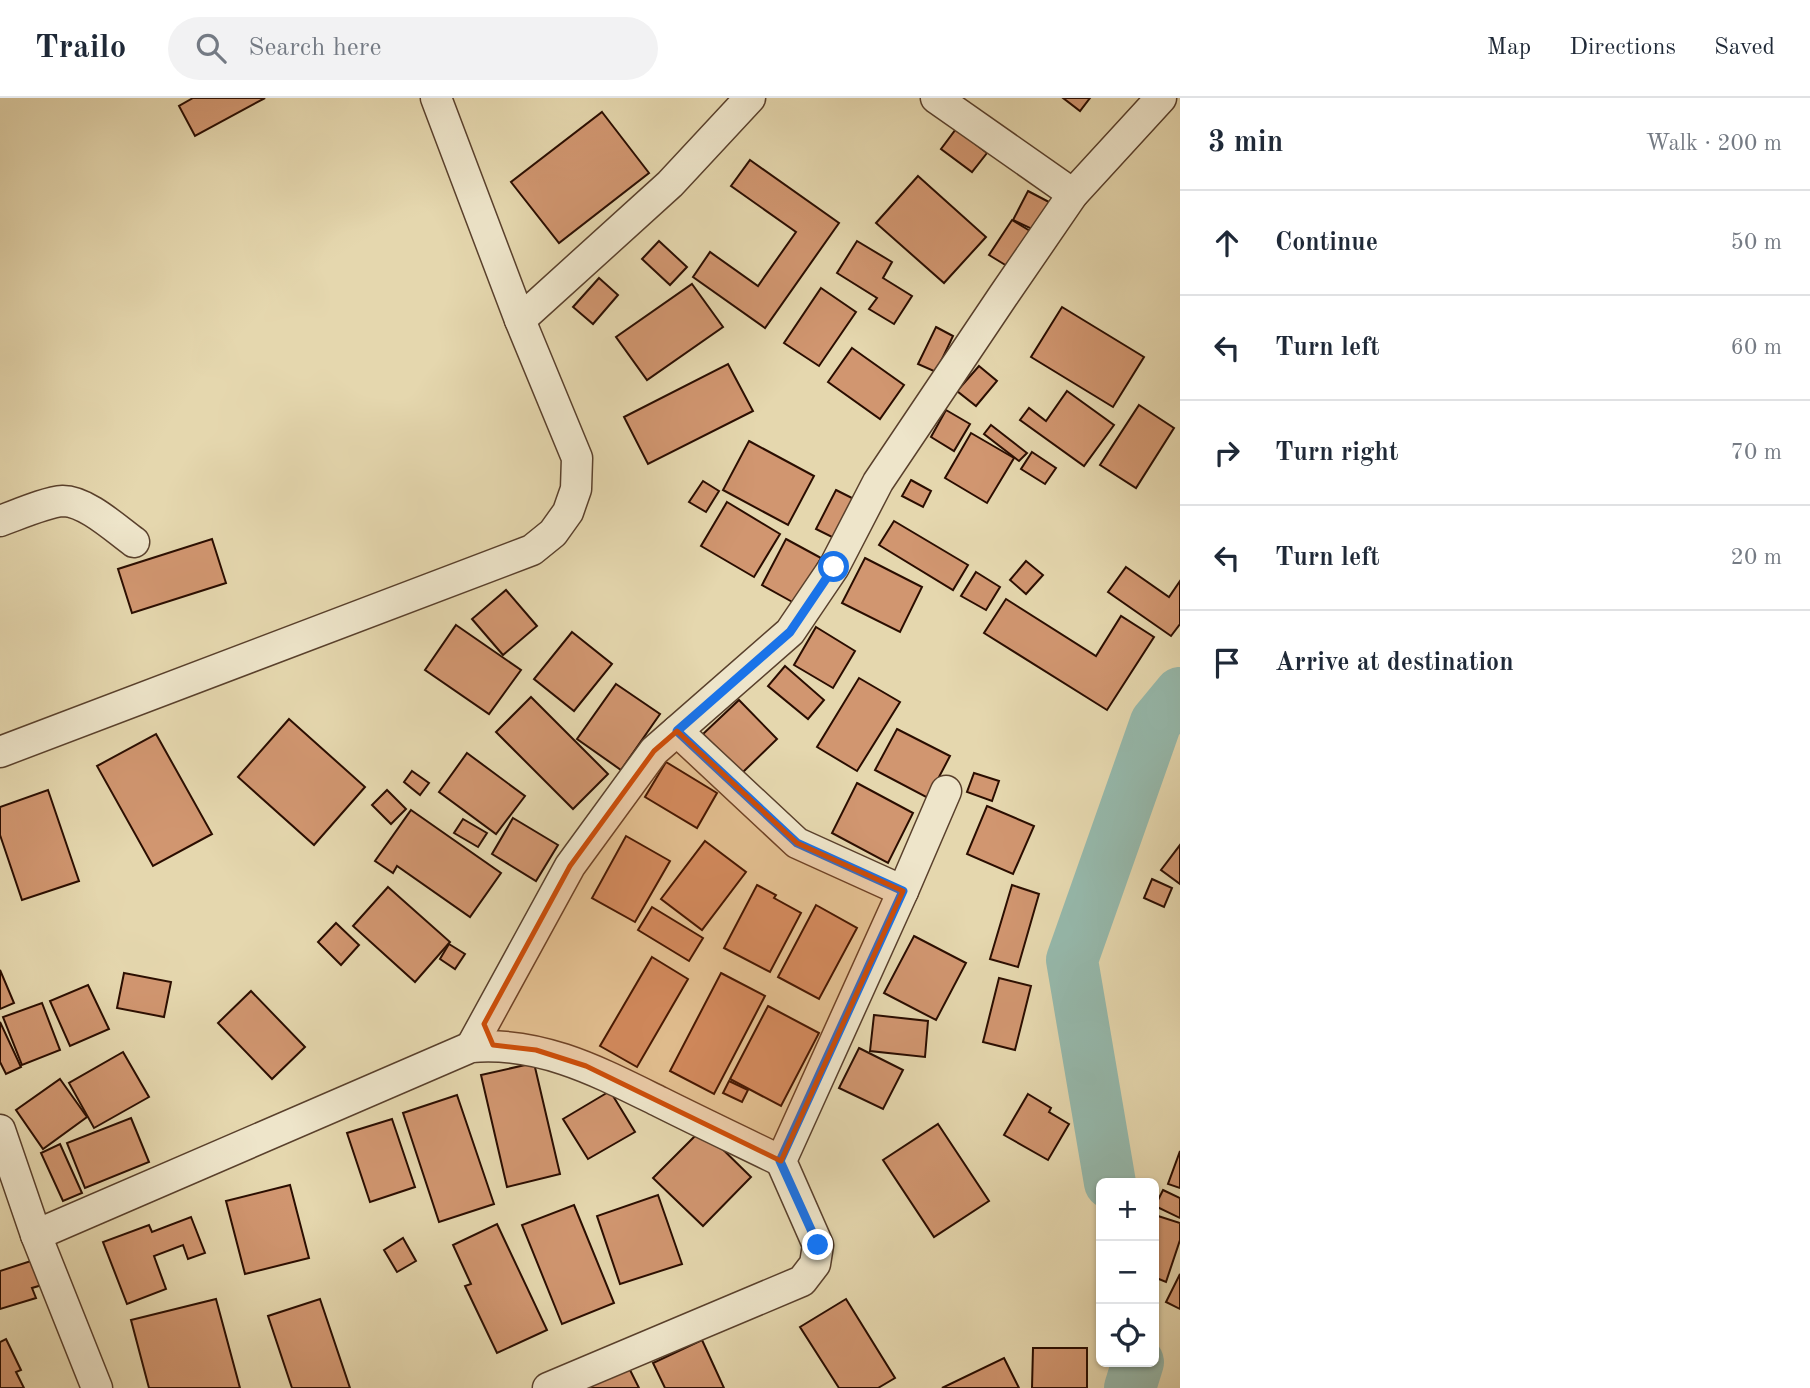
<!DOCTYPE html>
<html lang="en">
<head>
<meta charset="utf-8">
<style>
	:root { --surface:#fff; --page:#f2f2f3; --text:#1f2937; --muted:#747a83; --line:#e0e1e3 }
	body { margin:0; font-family:"Old Standard TT",serif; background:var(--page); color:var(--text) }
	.controls { position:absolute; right:21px; bottom:21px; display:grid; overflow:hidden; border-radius:10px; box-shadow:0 2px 5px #0004 }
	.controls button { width:63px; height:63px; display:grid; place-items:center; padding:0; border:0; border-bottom:2px solid var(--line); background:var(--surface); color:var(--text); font:35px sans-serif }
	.stop { position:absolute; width:21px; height:21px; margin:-16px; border:5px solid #1a73e8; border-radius:50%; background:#fff }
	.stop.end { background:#1a73e8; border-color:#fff; box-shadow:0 2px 7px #0008 }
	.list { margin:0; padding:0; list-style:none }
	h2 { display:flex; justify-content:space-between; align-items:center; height:91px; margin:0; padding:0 28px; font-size:30px }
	h2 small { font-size:23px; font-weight:400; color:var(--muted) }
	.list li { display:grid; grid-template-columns:46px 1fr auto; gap:21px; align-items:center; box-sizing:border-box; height:105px; padding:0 28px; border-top:2px solid var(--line) }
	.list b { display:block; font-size:26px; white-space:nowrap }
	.list em { font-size:23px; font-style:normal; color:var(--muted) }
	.icon { flex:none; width:38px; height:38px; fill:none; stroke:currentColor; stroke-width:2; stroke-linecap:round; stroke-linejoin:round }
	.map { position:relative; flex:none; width:1180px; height:1290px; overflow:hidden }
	header { display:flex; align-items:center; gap:42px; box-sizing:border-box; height:98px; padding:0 35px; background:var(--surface); border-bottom:2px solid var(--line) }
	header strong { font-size:33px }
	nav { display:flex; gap:38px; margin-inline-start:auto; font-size:24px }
	.search { width:490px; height:63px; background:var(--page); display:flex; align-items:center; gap:18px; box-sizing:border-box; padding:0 24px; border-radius:38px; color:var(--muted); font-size:26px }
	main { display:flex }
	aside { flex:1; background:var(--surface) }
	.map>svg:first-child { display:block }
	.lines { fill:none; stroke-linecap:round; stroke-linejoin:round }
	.river { stroke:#96b9ac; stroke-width:52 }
	.building { fill:#d19670; stroke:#2a0d00; stroke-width:2 }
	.minor-casing { stroke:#59402c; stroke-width:33 }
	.minor { stroke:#eee5ca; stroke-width:30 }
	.route { stroke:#1a73e8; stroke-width:9 }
	.marked { fill:#cc4e0a; fill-opacity:0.2; stroke:#cc4e0a; stroke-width:5; stroke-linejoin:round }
</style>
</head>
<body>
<header>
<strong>Trailo</strong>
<div class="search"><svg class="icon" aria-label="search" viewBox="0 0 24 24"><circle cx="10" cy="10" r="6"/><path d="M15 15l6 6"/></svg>Search here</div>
<nav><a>Map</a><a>Directions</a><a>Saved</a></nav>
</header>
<main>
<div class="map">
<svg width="1180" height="1290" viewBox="0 0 1180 1290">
	<rect width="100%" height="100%" fill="#e5d7ae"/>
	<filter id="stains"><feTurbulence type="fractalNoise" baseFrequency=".00286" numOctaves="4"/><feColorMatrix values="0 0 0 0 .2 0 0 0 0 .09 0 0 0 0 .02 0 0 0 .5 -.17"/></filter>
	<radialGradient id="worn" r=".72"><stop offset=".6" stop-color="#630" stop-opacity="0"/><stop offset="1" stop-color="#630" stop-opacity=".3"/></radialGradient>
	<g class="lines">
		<!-- river -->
		<g class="river">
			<path d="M1110,1085L1072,862L1156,624L1180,595"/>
			<path d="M1130,1290L1138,1264"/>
		</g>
	</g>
	<!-- building -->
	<g class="building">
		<path d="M193,0H265L195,38L179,8Z"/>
		<path d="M1063,0H1090L1080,13Z"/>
		<path d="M602,14L649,75L559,145L511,84Z"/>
		<path d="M956,31L987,55L972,74L941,51Z"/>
		<path d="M750,62L839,125L765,230L693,179L710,154L758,188L796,134L731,88Z"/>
		<path d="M918,78L986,139L944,185L876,125Z"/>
		<path d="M1028,93L1049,104L1034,132L1013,122Z"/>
		<path d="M1012,122L1030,133L1007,168L989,157Z"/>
		<path d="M659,143L687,169L670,187L642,161Z"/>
		<path d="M857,143L892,164L883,180L912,198L894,226L869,211L877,200L837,175Z"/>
		<path d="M599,180L618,197L593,226L573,209Z"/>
		<path d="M692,186L723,229L647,282L616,239Z"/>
		<path d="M821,190L856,214L819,268L784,245Z"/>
		<path d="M1062,209L1144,259L1113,309L1031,259Z"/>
		<path d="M936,229L953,238L936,274L918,266Z"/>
		<path d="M852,250L904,287L880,321L828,284Z"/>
		<path d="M728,266L753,313L648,366L624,319Z"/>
		<path d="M979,268L997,283L976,308L957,293Z"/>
		<path d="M1067,293L1114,327L1084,368L1020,322L1029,310L1046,323Z"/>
		<path d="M1139,307L1174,330L1136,390L1100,367Z"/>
		<path d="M946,312L970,326L954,353L931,339Z"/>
		<path d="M991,327L1027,355L1019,363L984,336Z"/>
		<path d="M971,335L1014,360L987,405L945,380Z"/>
		<path d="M749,343L814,378L788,427L723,392Z"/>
		<path d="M1032,354L1056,370L1045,386L1021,371Z"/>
		<path d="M911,382L931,393L923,409L902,398Z"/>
		<path d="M703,383L719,393L706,414L689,404Z"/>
		<path d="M836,392L856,402L836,441L816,431Z"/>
		<path d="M727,404L780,436L754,479L701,448Z"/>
		<path d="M894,423L968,467L953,492L879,447Z"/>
		<path d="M212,441L226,485L132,515L118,471Z"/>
		<path d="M786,441L821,460L796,506L762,487Z"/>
		<path d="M865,460L922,489L900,534L842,505Z"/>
		<path d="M1026,463L1043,477L1026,496L1010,482Z"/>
		<path d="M1126,469L1169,499L1180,483V526L1171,538L1108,494Z"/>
		<path d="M976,474L1000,489L986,512L961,498Z"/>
		<path d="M506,492L537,528L503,557L472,521Z"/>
		<path d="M1006,501L1096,558L1121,518L1154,539L1107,612L984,535Z"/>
		<path d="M456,527L521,572L489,616L425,572Z"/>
		<path d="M816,529L855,553L833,590L794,567Z"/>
		<path d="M572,534L612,566L574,613L534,581Z"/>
		<path d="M785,568L824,602L808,621L768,588Z"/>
		<path d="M859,580L900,604L857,673L817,649Z"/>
		<path d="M616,586L660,616L621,672L577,641Z"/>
		<path d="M531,599L608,676L573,711L496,634Z"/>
		<path d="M739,602L777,641L742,675L703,636Z"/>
		<path d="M289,621L365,689L314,747L238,679Z"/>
		<path d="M897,631L950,658L928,700L875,672Z"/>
		<path d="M156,636L212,736L153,768L97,668Z"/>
		<path d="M467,655L525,698L496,736L439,694Z"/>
		<path d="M666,664L717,695L697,730L645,699Z"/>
		<path d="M412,673L429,685L420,697L404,684Z"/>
		<path d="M974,675L999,683L992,703L967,694Z"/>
		<path d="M857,685L913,715L888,765L832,735Z"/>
		<path d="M48,692L79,783L22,802L0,737V709Z"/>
		<path d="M387,692L406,711L391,726L372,707Z"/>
		<path d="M987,708L1034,728L1013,776L967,756Z"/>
		<path d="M411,712L501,775L470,819L397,768L393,775L375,763Z"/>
		<path d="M513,720L558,747L536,783L492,756Z"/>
		<path d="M463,721L487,735L478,749L454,735Z"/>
		<path d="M626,738L670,763L635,824L592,800Z"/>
		<path d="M705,743L746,774L702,832L661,801Z"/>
		<path d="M1180,747V786L1161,772Z"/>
		<path d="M1152,781L1172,790L1164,809L1144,800Z"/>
		<path d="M757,787L776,797L774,800L801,815L770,874L724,850Z"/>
		<path d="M1012,787L1039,796L1018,869L990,861Z"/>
		<path d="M388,789L450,844L415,884L353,828Z"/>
		<path d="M816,807L857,830L819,901L778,879Z"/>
		<path d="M652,809L703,840L689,863L638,832Z"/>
		<path d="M336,825L359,847L341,867L318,844Z"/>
		<path d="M914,838L966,865L936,922L884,895Z"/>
		<path d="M449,846L465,856L455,871L440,861Z"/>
		<path d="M652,859L688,881L637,969L600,948Z"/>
		<path d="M0,872L14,905L0,911Z"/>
		<path d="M124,875L171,884L164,919L117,910Z"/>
		<path d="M721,875L765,898L714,996L670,973Z"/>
		<path d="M999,880L1031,888L1015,952L983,944Z"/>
		<path d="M88,887L109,931L70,948L50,903Z"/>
		<path d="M251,893L305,949L272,981L218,925Z"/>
		<path d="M42,905L60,952L22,967L3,919Z"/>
		<path d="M768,908L819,935L781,1008L730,981Z"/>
		<path d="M874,917L928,923L925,959L870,953Z"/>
		<path d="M0,924L21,969L6,976L0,964Z"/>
		<path d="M859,950L903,972L883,1011L839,990Z"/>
		<path d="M123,954L149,999L94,1030L69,985Z"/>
		<path d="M534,965L560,1076L507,1089L481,977Z"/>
		<path d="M60,981L87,1019L43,1051L16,1012Z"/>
		<path d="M729,983L748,992L742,1004L723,995Z"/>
		<path d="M610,993L635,1034L588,1061L563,1021Z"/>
		<path d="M1028,996L1051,1010L1049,1014L1069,1026L1048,1062L1004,1037Z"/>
		<path d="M457,997L494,1106L439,1124L403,1015Z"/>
		<path d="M131,1020L149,1064L85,1090L67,1045Z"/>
		<path d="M392,1021L415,1089L370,1104L347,1035Z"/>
		<path d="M938,1026L989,1103L934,1139L883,1062Z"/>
		<path d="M702,1031L751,1079L703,1128L653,1080Z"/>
		<path d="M60,1046L82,1095L63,1103L41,1055Z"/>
		<path d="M1180,1053V1090L1168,1086Z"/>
		<path d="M290,1087L309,1160L245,1176L226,1103Z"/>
		<path d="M1163,1092L1180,1100V1120L1155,1108Z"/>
		<path d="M658,1097L682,1166L620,1186L597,1118Z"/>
		<path d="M574,1107L614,1205L562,1226L522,1127Z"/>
		<path d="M1158,1118L1180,1125V1142L1166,1184L1154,1179V1130Z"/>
		<path d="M191,1119L205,1155L188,1161L183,1147L154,1158L166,1191L127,1206L103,1144L149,1127L152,1134Z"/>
		<path d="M497,1126L547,1232L497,1255L465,1188L471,1186L453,1147Z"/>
		<path d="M403,1140L416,1163L397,1174L384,1152Z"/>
		<path d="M34,1162L42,1187L32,1190L36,1200L0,1211V1173Z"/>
		<path d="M1180,1176V1211L1166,1204Z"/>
		<path d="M216,1201L240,1290H149L131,1222Z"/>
		<path d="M320,1201L350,1290H292L268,1218Z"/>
		<path d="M846,1201L895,1280L878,1290H839L800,1229Z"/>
		<path d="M6,1241L21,1272L16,1274L24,1290H0V1244Z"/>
		<path d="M702,1242L724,1290H665L653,1265Z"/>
		<path d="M1033,1250H1087V1290H1032Z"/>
		<path d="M1004,1260L1019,1290H942Z"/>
		<path d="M625,1262L639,1290H580Z"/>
	</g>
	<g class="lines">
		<defs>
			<g id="minor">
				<path d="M936,0L1073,96"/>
				<path d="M520,222L670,86L750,0"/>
				<path d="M0,423C17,417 46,404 63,403C86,403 116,431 134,444"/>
				<path d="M677,633L797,745L903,793L946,693"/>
				<path d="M0,654L532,452L553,435L568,414L576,391L577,360L520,222L436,0"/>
				<path d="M471,949L570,768L654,653L790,534L834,469L878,384L1003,198L1073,96L1161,0"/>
				<path d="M0,1032L36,1137L97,1290"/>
				<path d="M36,1137L471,949C541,943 599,974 660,1004C700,1024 740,1043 781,1063"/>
				<path d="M548,1290L802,1183L815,1166L818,1147L781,1063L903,793"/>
			</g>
		</defs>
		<!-- minor casing -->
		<use href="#minor" class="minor-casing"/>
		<!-- minor -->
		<use href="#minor" class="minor"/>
	</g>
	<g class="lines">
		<!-- route -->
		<path class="route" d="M818,1147L780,1063L903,793L797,745L677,633L790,534L834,469"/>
	</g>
	<!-- marked area -->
	<path class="marked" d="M677,633L797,745L903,793L781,1063L586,968L536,952L493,947L484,926L570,768L654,653Z"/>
	<rect width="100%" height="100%" filter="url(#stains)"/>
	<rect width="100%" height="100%" fill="url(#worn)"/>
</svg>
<div class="controls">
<button>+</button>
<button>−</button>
<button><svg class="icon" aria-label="locate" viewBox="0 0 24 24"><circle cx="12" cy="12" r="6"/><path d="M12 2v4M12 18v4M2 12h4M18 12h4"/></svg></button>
</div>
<div class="stop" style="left:834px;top:469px"></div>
<div class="stop end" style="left:818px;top:1147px"></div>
</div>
<aside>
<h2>3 min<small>Walk · 200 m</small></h2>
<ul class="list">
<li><svg class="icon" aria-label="ahead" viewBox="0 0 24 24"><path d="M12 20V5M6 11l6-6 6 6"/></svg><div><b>Continue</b></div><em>50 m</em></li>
<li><svg class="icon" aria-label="left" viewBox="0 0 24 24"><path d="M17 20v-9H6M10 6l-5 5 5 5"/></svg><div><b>Turn left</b></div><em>60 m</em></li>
<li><svg class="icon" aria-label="right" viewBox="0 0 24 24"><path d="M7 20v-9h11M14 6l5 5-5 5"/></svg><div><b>Turn right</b></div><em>70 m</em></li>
<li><svg class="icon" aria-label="left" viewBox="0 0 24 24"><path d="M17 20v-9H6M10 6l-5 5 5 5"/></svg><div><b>Turn left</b></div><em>20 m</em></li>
<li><svg class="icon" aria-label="arrive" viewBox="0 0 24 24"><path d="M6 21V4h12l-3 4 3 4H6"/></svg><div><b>Arrive at destination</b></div></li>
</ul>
</aside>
</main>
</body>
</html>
